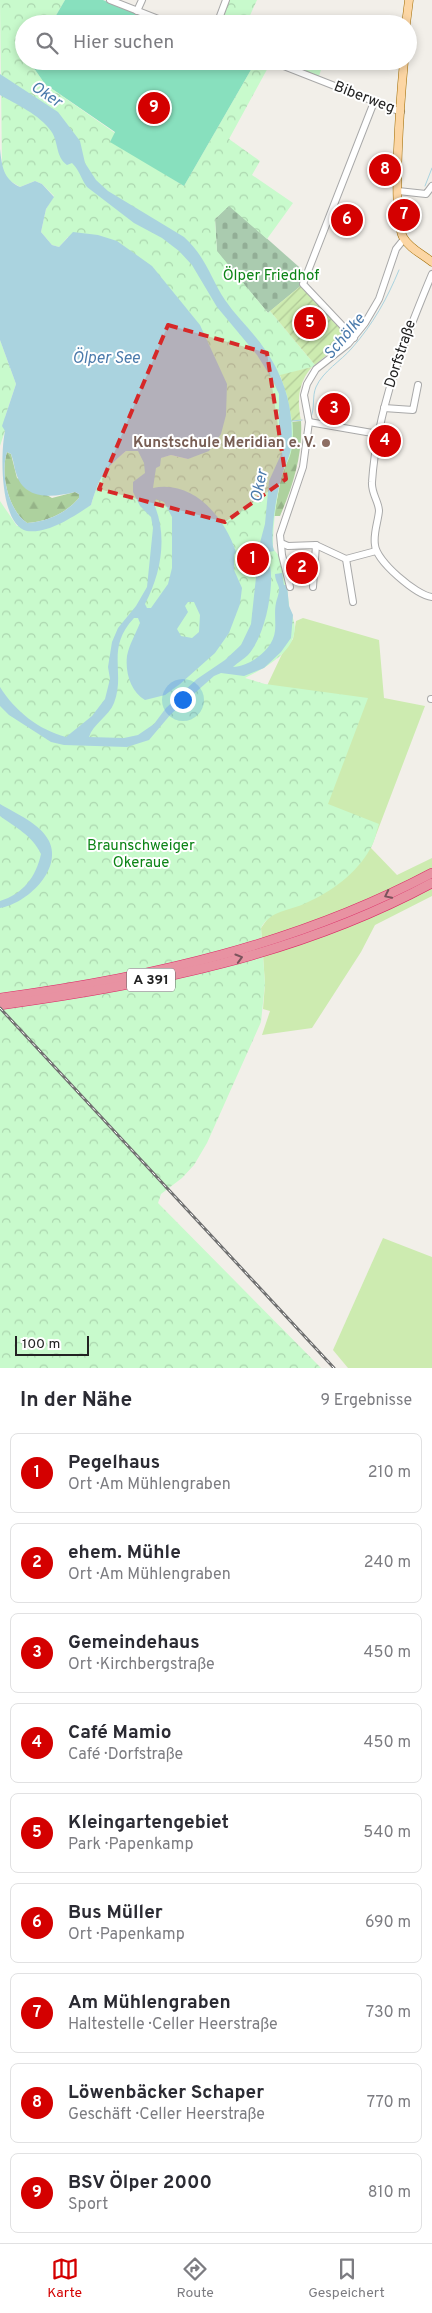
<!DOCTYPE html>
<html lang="de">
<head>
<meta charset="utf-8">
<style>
	:root { --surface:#fff; --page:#f2f2f3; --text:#2b2b33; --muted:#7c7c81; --line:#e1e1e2; --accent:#d40000 }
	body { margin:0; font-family:Overpass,sans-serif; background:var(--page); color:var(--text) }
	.scale { position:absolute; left:15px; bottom:12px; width:74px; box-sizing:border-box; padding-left:5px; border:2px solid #222; border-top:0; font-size:14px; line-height:18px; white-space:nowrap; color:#222; -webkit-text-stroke:4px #fff; paint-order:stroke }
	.you { position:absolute; left:182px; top:699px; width:18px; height:18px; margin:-12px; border:4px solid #fff; border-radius:50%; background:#1a73e8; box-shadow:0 0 0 8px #1a73e833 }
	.badge { display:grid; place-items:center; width:32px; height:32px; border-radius:50%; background:var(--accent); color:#fff; font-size:16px; font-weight:700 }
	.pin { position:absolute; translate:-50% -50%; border:2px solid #fff; box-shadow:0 1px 5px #0006 }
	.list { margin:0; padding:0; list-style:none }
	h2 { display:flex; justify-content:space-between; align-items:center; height:65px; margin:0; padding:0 20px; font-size:21px }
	h2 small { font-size:16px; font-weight:400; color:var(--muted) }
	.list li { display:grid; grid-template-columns:32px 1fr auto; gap:15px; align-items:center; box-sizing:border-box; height:80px; margin:0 10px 10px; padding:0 10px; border:1px solid var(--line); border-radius:8px }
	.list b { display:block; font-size:19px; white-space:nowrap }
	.list p { margin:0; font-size:16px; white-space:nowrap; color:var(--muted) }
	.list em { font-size:16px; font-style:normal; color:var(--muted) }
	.icon { flex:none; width:28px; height:28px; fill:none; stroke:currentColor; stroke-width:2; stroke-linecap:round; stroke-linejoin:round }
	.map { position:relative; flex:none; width:432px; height:1368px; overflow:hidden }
	.search { position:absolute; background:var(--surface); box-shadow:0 2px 8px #0003; left:15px; right:15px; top:15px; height:55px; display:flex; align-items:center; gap:12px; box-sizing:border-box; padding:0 18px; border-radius:28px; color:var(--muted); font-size:19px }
	.sheet { height:875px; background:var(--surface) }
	nav { display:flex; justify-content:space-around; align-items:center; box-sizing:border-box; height:70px; border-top:1px solid var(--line); background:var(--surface); font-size:14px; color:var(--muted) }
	nav a { display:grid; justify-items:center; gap:2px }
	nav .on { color:var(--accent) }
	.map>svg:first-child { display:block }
	.grass { fill:#cdebb0 }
	.forest { fill:url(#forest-firs) }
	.cemetery { fill:url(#cemetery-stones) }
	.park { fill:url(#park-crowns) }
	.garden { fill:url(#garden-furrows) }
	.pitch { fill:#88e0be }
	.water { fill:#aad3df; fill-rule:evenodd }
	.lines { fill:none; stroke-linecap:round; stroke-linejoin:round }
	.stream { stroke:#aad3df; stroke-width:1 }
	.minor-casing { stroke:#a9a9a9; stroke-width:8 }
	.major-casing { stroke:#a06b00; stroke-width:9 }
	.highway-casing { stroke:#dc2a67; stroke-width:10 }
	.minor { stroke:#fff; stroke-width:6 }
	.major { stroke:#fcd6a4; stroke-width:8 }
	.highway { stroke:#e892a2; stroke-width:9 }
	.rail-casing { stroke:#707070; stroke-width:3 }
	.rail { stroke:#fff; stroke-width:1; stroke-dasharray:4; stroke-linecap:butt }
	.oneway { stroke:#7b545c }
	.marked { fill:#d62828; fill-opacity:0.2; stroke:#d62828; stroke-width:4; stroke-dasharray:10 6; stroke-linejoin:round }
	.education-dot { fill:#8d6e63; stroke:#fff; stroke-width:2 }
	.labels { text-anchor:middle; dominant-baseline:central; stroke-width:4; stroke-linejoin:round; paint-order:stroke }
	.shield { fill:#fff; stroke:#646464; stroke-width:1 }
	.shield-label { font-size:14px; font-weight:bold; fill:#222 }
	.street-label { font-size:15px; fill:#222; stroke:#fff }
	.park-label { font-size:15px; fill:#0c8416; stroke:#fff }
	.education-label { font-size:15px; font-weight:bold; fill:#785e54; stroke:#fff; text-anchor:end }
	.water-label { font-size:16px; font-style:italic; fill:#4a7aab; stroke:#fff }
</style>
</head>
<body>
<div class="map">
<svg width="432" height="1368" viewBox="0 0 432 1368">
	<defs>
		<pattern id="forest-firs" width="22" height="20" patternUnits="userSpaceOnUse" patternTransform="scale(1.25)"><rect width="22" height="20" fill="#add19e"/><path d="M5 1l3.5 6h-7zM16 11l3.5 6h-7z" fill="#95b388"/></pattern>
		<pattern id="cemetery-stones" width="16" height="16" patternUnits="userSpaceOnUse" patternTransform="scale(1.25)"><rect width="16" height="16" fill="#aacbaf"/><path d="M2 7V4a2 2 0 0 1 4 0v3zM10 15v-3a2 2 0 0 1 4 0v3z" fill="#92ae96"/></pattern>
		<pattern id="park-crowns" width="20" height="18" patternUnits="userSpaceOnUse" patternTransform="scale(1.25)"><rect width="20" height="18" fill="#c8facc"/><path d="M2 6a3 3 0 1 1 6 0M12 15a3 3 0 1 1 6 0" fill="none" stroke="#acd6af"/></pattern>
		<pattern id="garden-furrows" width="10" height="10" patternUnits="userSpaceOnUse" patternTransform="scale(1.25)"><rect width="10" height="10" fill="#cdebb0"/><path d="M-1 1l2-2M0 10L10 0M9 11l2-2" fill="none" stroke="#b0c997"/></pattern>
	</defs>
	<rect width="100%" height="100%" fill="#f2efe9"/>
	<!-- grass -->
	<g class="grass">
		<path d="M303,618L379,640L384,698L425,706L371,848L397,875L432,858V896L375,925L361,952L312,1028L262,1035L270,1011L263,1009L265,984L261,928L271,914L322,895L138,959L282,654L293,639L296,621Z"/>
		<path d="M383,1238L432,1257V1368H348L333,1350Z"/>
	</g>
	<!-- forest -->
	<g class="forest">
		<path d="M301,421C303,454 293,486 280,516H274L281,478L290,453L292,422Z"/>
		<path d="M7,452L11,454L17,478L52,498L75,492L79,494V498C66,513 47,522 27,523C8,510 0,473 7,452Z"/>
	</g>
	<!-- cemetery -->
	<path class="cemetery" d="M229,205L307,274L303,284L268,313L217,252L215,219Z"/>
	<!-- park -->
	<g class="park">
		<path d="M0,0H65L51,24H24V61H29L45,84L115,133L111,141L184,186L256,61L270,64L229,139L260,161L252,175L293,203L267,239L229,206L215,219L217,251L268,313L270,311L315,365L312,367L280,376C291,397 296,429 291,452C289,461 283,469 281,478C276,501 273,524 273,547C275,553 279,554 281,559C286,575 287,588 289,604C289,610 293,616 294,622C300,650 265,668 245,678L265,684L368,698L328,804L379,824C376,832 375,842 370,849C357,873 331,892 306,903C289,911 271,910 261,928L265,984L261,1022L207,1143L194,1165L182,1178L161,1194L158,1203L321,1368H0V501L17,526H53L91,505C100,476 103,471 126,451H138L160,466V458L171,455L188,459L68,237L59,247L52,245L41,232L46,209L54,196L42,184L35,181L20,187L7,179L2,168Z"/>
		<path d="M229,0H257L246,24H220Z"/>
		<path d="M299,61H324L319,76L296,67Z"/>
		<path d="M0,340L16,384L5,417V431L0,446Z"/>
	</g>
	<!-- garden -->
	<g class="garden">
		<path d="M303,284L350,335L315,365L270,311Z"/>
		<path d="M312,367C298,383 297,400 301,420L292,421L287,395L280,375Z"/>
	</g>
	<!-- pitch -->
	<g class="pitch">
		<path d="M65,0H103L162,24H51Z"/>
		<path d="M29,61H256L184,186L110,142L115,132L45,84Z"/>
	</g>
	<!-- water -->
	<g class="water">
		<path d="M0,74L58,112L80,141L85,163L96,180L108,191L184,237C206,257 210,277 225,300C236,316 250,329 261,344C284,374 295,410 291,447C290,458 284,466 282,476C277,491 269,537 274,551L269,552C269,563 272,573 271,583C270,605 263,638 248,655C244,659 237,663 233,667C250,666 273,650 275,631C276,622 274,612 276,603C277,598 279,595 279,588C278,583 275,580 275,574L282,573L284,585H287L289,606L293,615L291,638L281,652L264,668L244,676L221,673L214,676L171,714L149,740L127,747L64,745L51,742L9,715L0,706V687C15,711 39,730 66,737L92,716L105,699L110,679L108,667L112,642L118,628L136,606L147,587L153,528L151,517L140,506L133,492V482L145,473L144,463L138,451H126C103,471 100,476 91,505C74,516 49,534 27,531C0,525 0,455 5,431L2,426L16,384L0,340V149C2,166 3,179 20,187L35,181L42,184L54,197L46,209L41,232L52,245L59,247L73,232L98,235L117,241L152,266L200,325L227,384L226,415L221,434L209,451L188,459L171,455L161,458L160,466L156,468L153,488C193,480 224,516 236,552L234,555V570L242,588L240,604L229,633L215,653L180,684L165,695L145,700C131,692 125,673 127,656C129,645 136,633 140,623L138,618H134C105,649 126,672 114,703C109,716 93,724 89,737L124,738L138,735L154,724L166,708L197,679L225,660L241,645L251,624L257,568L260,553L258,550L265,524L269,481L283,450L279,431V394L271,377L257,355L217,307L192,265L179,251L162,238L134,223L87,187C81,179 80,171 72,163L67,165C55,156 59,142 51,131C40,115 16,104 0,95ZM7,452L11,454C14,461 14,469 17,476C26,501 55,497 75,492L79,494V498C66,513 47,522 27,523C8,510 0,473 7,452ZM156,499L164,502L172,517V568L168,584L151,608H147L145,604C161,574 168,536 154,504ZM188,602H194L200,615L199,632L192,638L181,636L177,629L188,612L185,606Z"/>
		<path d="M0,804C15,813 41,824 49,841C63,870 26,904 0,908V901C23,894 36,877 41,854C32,835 16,828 0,816Z"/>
	</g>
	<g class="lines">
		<!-- stream -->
		<g class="stream">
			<path d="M425,186L432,168"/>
			<path d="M311,417C315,408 312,396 316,387C323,371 341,361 352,348C373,324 387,299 399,270"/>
			<path d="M292,421L302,420"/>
		</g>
		<defs>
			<g id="minor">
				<path d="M110,0L171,24"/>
				<path d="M137,11L142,0"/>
				<path d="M217,24L226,0"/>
				<path d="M271,61L401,112"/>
				<path d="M398,191L426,194L432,186"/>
				<path d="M432,274C404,341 377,409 372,482C371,493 379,502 379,511C378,522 373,534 375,545C376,561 416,595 432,597"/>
				<path d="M354,338L303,284L374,102"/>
				<path d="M384,408L413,410L418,385"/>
				<path d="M309,422L378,434"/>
				<path d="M281,543L288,546L316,545L346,559L376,551"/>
				<path d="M346,559L353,602"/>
				<path d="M290,587L282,555L280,535L303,467L309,422L304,395L307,384L316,369L348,344L365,323L379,299L396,249L404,239"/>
				<path d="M313,587L316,545"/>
				<path d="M431,699H432"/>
			</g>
			<g id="major">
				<path d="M406,24L409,0"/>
				<path d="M404,61C401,93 391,214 403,237C409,248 422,254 432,262"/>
			</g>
			<g id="highway">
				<path d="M0,998C150,978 298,944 432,873"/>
				<path d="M0,1005C148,985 299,955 432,883"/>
			</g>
		</defs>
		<!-- minor casing -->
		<use href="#minor" class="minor-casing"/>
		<!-- major casing -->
		<use href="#major" class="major-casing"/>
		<!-- highway casing -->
		<use href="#highway" class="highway-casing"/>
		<!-- minor -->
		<use href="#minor" class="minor"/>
		<!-- major -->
		<use href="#major" class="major"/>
		<!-- highway -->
		<use href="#highway" class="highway"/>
		<defs>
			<path id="rail" d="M0,1008L334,1368"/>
		</defs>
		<!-- rail casing -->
		<use href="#rail" class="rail-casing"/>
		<!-- rail -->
		<use href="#rail" class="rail"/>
	</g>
	<!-- one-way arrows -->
	<defs><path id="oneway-chevron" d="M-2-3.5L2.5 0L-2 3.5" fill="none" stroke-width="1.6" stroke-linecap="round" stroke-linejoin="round" transform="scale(1.25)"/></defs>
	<g class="oneway">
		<use href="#oneway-chevron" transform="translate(388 895) rotate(154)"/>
		<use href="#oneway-chevron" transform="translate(239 958) rotate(-16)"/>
	</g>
	<!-- marked area -->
	<path class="marked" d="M168,325L267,353L286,479L225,522L99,489Z"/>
	<!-- markers -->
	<circle class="education-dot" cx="326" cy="443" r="5"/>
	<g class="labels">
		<!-- shield labels -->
		<rect class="shield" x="127" y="968.5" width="48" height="23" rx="4"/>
		<g class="shield-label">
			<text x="151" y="980">A 391</text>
		</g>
		<!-- street labels -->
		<g class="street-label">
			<text transform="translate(364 98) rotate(21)">Biberweg</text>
			<text transform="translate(401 354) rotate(-72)">Dorfstraße</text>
		</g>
		<!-- park labels -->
		<g class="park-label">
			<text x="271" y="276">Ölper Friedhof</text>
			<text x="141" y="846">Braunschweiger<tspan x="141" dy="17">Okeraue</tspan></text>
		</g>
		<!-- education labels -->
		<g class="education-label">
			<text x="316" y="443">Kunstschule Meridian e. V.</text>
		</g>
		<!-- water labels -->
		<g class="water-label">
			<text transform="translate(46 95) rotate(34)">Oker</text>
			<text transform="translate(345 337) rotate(-50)">Schölke</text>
			<text x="106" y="359">Ölper See</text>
			<text transform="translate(260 486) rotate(-78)">Oker</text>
		</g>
	</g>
</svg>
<div class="scale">100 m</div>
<div class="you"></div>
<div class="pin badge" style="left:253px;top:559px">1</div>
<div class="pin badge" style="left:302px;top:568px">2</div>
<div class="pin badge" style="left:334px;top:409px">3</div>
<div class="pin badge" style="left:385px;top:441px">4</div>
<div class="pin badge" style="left:310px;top:323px">5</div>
<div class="pin badge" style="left:347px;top:220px">6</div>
<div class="pin badge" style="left:404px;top:215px">7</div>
<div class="pin badge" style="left:385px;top:170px">8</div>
<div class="pin badge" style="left:154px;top:108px">9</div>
<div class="search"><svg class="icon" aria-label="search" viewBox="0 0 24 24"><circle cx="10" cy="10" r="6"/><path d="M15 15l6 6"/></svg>Hier suchen</div>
</div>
<section class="sheet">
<h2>In der Nähe<small>9 Ergebnisse</small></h2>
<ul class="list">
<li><span class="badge">1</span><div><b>Pegelhaus</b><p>Ort · Am Mühlengraben</p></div><em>210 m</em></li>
<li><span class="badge">2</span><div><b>ehem. Mühle</b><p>Ort · Am Mühlengraben</p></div><em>240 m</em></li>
<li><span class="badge">3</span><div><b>Gemeindehaus</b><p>Ort · Kirchbergstraße</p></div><em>450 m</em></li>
<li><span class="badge">4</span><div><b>Café Mamio</b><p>Café · Dorfstraße</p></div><em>450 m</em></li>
<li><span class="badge">5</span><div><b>Kleingartengebiet</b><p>Park · Papenkamp</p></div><em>540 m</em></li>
<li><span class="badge">6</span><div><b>Bus Müller</b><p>Ort · Papenkamp</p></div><em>690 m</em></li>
<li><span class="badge">7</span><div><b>Am Mühlengraben</b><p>Haltestelle · Celler Heerstraße</p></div><em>730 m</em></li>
<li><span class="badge">8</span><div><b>Löwenbäcker Schaper</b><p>Geschäft · Celler Heerstraße</p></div><em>770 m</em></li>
<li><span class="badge">9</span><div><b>BSV Ölper 2000</b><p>Sport</p></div><em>810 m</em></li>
</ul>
</section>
<nav>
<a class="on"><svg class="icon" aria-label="map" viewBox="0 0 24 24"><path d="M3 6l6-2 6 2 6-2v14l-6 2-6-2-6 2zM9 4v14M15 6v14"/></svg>Karte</a>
<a><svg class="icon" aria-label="directions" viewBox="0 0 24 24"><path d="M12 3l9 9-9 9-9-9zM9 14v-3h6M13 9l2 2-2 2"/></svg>Route</a>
<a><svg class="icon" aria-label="saved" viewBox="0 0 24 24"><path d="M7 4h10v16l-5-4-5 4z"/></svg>Gespeichert</a>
</nav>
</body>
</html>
